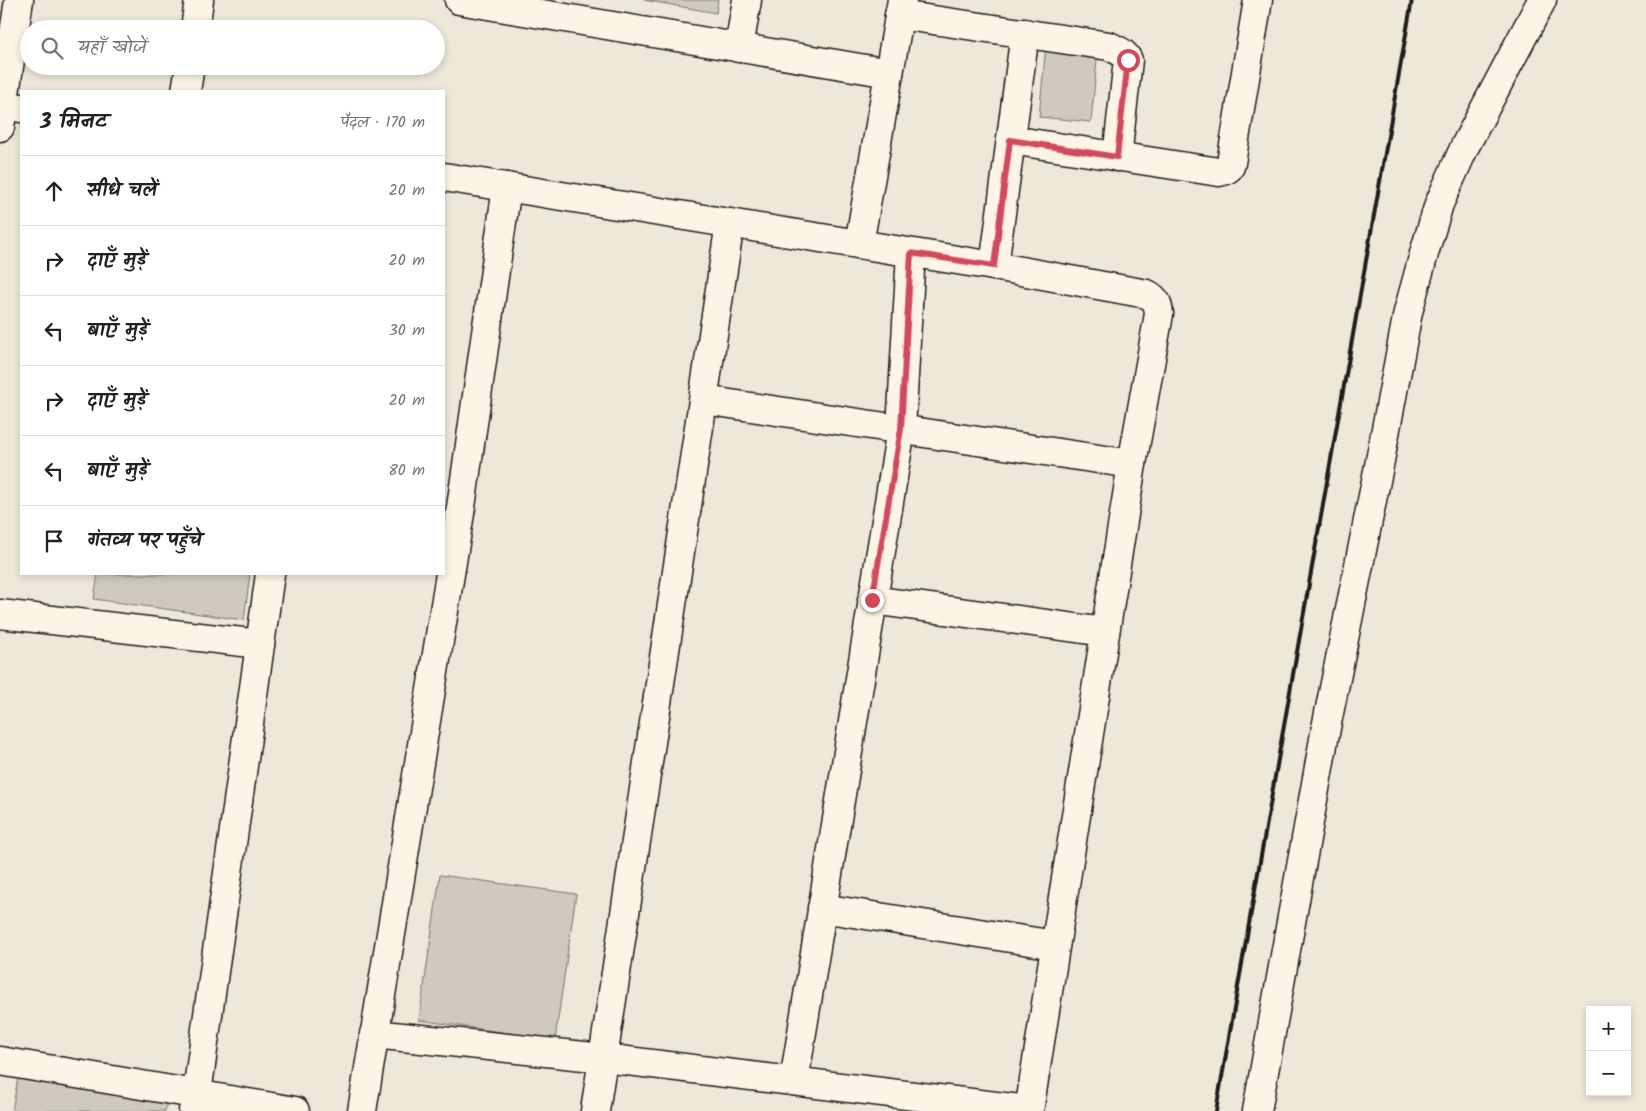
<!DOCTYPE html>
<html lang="hi">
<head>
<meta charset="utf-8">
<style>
	:root { --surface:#fff; --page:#f6f6f6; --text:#202124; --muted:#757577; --line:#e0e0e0 }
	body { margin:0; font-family:Kalam,"Playpen Sans Deva",sans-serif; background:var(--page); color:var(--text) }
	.controls { position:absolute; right:15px; bottom:15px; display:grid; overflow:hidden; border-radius:0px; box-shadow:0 2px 8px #0003 }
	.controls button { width:45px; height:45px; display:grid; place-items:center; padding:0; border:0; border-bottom:1px solid var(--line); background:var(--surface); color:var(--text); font:25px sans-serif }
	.stop { position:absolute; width:15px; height:15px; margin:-11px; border:4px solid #d1495b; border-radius:50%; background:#fff }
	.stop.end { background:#d1495b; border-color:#fff; box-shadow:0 1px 5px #0008 }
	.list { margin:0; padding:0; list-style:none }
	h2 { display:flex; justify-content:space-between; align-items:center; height:65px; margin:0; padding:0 20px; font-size:21px }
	h2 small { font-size:16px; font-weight:400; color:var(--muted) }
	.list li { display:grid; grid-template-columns:32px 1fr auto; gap:15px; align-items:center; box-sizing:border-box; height:70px; padding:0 20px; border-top:1px solid var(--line) }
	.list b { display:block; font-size:19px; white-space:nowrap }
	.list em { font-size:16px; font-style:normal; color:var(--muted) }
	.icon { flex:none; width:28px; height:28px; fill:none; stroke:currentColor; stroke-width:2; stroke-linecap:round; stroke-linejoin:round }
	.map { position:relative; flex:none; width:1646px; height:1111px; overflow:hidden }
	.search { position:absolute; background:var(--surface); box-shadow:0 2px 8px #0003; left:20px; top:20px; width:425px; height:55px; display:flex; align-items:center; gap:12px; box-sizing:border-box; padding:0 18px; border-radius:28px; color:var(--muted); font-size:19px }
	.panel { position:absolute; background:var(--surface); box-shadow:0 2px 8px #0003; left:20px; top:90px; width:425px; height:485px; border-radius:0px }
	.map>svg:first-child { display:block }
	.green { fill:#cfcabd; stroke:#76736c }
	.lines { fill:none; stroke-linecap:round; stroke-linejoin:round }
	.street-casing { stroke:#1c1c1c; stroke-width:31 }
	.secondary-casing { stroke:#1c1c1c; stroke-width:31 }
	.street { stroke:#fcf5e5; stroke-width:28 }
	.secondary { stroke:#fcf5e5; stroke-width:28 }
	.rail { stroke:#1c1c1c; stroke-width:4 }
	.route { stroke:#d1495b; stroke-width:6 }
</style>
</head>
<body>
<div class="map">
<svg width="1646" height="1111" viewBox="0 0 1646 1111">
	<rect width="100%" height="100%" fill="#eee8d9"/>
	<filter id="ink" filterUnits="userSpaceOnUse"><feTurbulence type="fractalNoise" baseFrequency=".02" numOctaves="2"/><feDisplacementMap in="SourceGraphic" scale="10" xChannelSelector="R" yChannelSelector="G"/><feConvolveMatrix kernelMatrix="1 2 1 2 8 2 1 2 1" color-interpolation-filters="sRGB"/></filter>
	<g filter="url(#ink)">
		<!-- green -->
		<g class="green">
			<path d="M644,0H718L716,13Z"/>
			<path d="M1046,45L1098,49L1091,122L1039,117Z"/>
			<path d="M98,574H250L244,620L94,599Z"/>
			<path d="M440,875L576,894L555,1040L419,1020Z"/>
			<path d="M20,1066L169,1091L165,1111H12Z"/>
		</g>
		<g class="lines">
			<defs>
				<g id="street">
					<path d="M459,0L889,73"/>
					<path d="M899,15L1109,46C1117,50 1124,52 1128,60L1117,157"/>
					<path d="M195,29L199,0"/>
					<path d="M739,48L747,0"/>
					<path d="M186,91L190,66"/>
					<path d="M3,105L21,108"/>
					<path d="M1011,140L1219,172C1225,171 1230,169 1231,163L1258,0"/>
					<path d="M444,177L994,266L1147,294C1156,299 1158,303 1159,314L1132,464L1029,1111"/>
					<path d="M859,244L902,0"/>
					<path d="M994,266L1025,33"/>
					<path d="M704,400L1132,464"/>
					<path d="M872,600L1105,632"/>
					<path d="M0,614L260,644"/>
					<path d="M822,908L1055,945"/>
					<path d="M374,1034L603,1058L1029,1110"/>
					<path d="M0,1061L295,1111"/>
					<path d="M794,1081L901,429L911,253"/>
					<path d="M193,1111L197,1093L270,574"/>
					<path d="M362,1111L461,507L507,187"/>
					<path d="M595,1111L730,223"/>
					<path d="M1257,1111L1326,728L1379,466L1408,312L1425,250L1439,204L1465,146L1542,0"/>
				</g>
				<path id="secondary" d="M0,127L19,0"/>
			</defs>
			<!-- street casing -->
			<use href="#street" class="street-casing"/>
			<!-- secondary casing -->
			<use href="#secondary" class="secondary-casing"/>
			<!-- street -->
			<use href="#street" class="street"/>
			<!-- secondary -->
			<use href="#secondary" class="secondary"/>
			<!-- rail -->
			<path class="rail" d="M1216,1111L1412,0"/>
		</g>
	</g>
	<g class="lines" filter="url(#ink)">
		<!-- route -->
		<path class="route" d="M872,600L901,429L911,253L994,266L1010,140L1117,157L1128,60"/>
	</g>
</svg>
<div class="controls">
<button>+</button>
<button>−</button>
</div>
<div class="stop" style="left:1128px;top:60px"></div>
<div class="stop end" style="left:872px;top:600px"></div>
<div class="search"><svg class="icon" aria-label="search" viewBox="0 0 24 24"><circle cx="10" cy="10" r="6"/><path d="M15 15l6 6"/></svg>यहाँ खोजें</div>
<section class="panel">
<h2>3 मिनट<small>पैदल · 170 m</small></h2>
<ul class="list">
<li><svg class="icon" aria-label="ahead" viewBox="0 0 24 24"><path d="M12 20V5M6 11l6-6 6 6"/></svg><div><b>सीधे चलें</b></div><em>20 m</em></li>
<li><svg class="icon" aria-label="right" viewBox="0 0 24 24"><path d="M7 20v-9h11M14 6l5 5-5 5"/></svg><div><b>दाएँ मुड़ें</b></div><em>20 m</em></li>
<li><svg class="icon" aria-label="left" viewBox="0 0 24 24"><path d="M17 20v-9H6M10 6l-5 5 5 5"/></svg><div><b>बाएँ मुड़ें</b></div><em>30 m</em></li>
<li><svg class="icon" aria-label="right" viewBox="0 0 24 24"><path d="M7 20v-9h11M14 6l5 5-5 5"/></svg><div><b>दाएँ मुड़ें</b></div><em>20 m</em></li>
<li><svg class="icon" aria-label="left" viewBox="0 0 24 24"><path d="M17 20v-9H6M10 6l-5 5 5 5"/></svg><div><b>बाएँ मुड़ें</b></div><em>80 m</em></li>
<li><svg class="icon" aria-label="arrive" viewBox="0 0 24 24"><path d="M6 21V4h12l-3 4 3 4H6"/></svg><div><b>गंतव्य पर पहुँचे</b></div></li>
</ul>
</section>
</div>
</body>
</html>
